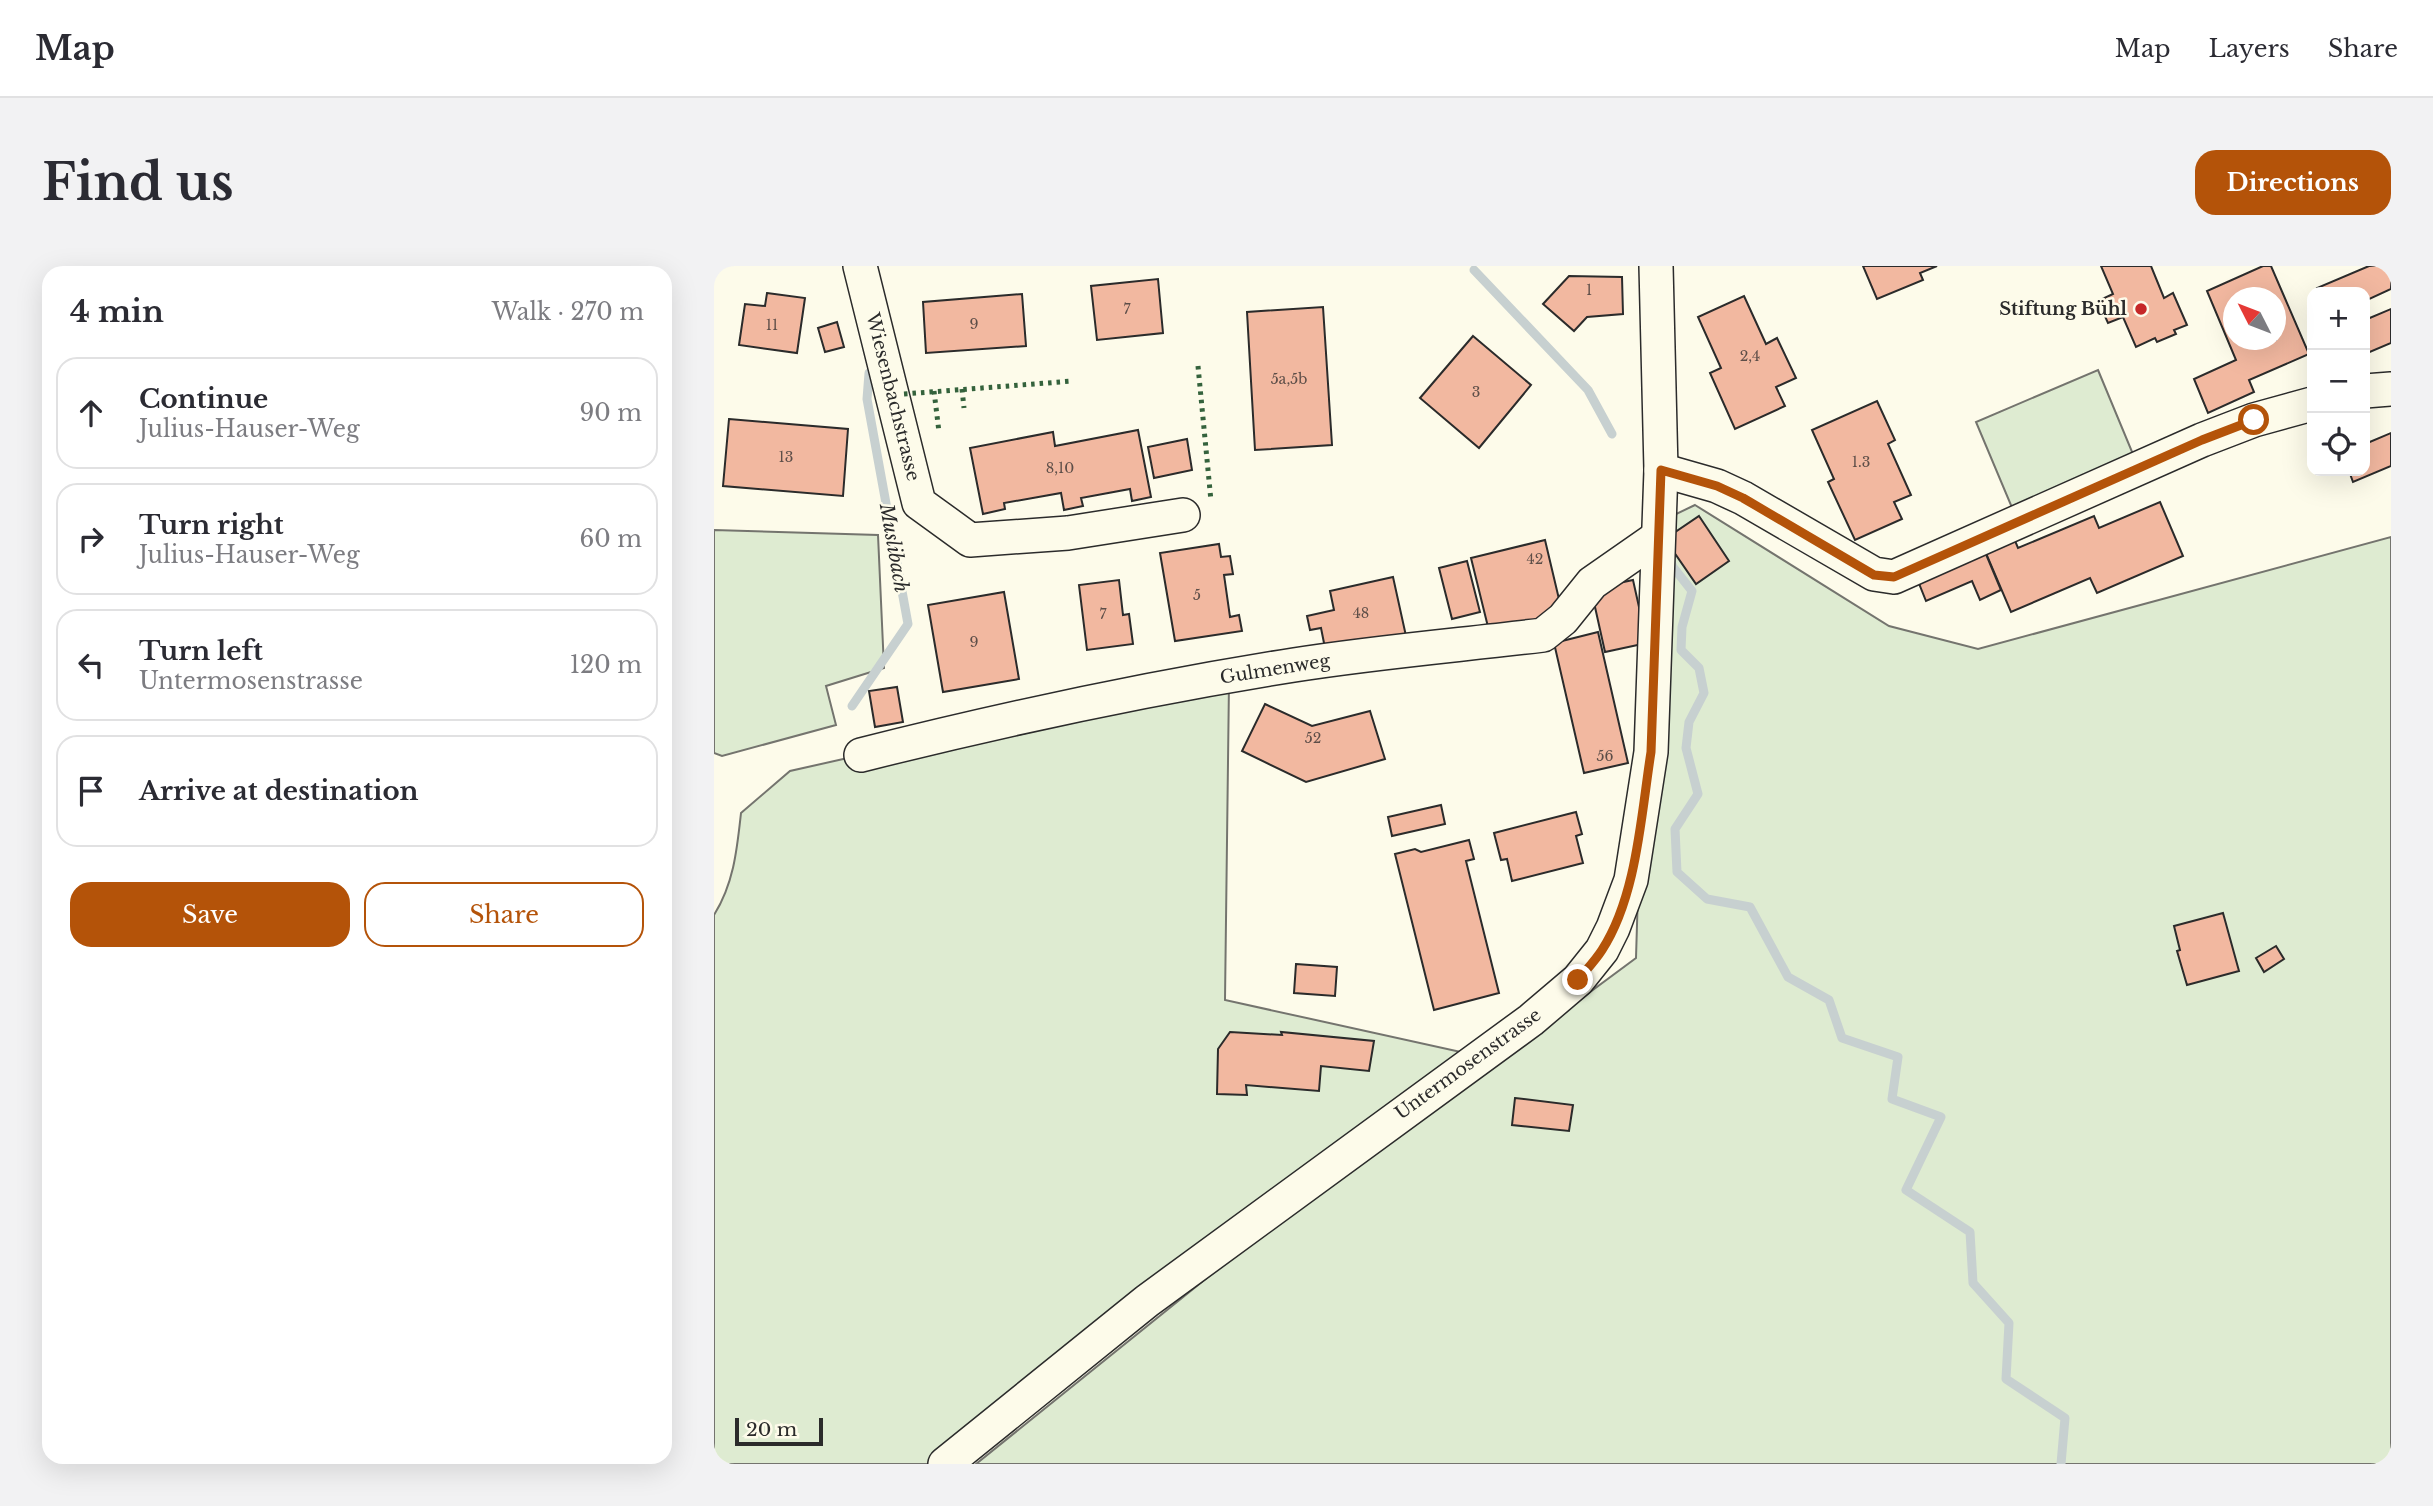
<!DOCTYPE html>
<html lang="en">
<head>
<meta charset="utf-8">
<style>
	:root { --surface:#fff; --page:#f2f2f3; --text:#2b2b33; --muted:#7c7c81; --line:#e1e1e2; --accent:#b45309 }
	body { margin:0; font-family:"Libre Baskerville",serif; background:var(--page); color:var(--text) }
	.controls { position:absolute; right:21px; top:21px; display:grid; overflow:hidden; border-radius:14px; box-shadow:0 7px 28px #0002 }
	.controls button { width:63px; height:63px; display:grid; place-items:center; padding:0; border:0; border-bottom:2px solid var(--line); background:var(--surface); color:var(--text); font:35px sans-serif }
	.compass { position:absolute; left:1509px; top:21px; width:63px; height:63px; border-radius:50%; background:var(--surface); box-shadow:0 7px 28px #0002; rotate:312deg }
	.scale { position:absolute; left:21px; bottom:18px; width:88px; box-sizing:border-box; padding-left:7px; border:4px solid #2b2b2b; border-top:0; font-size:19px; line-height:24px; white-space:nowrap; color:#2b2b2b; -webkit-text-stroke:5px #fdfbea; paint-order:stroke }
	.stop { position:absolute; width:21px; height:21px; margin:-16px; border:5px solid #b45309; border-radius:50%; background:#fff }
	.stop.end { background:#b45309; border-color:#fff; box-shadow:0 2px 7px #0008 }
	.list { margin:0; padding:0; list-style:none }
	h2 { display:flex; justify-content:space-between; align-items:center; height:91px; margin:0; padding:0 28px; font-size:30px }
	h2 small { font-size:23px; font-weight:400; color:var(--muted) }
	.list li { display:grid; grid-template-columns:46px 1fr auto; gap:21px; align-items:center; box-sizing:border-box; height:112px; margin:0 14px 14px; padding:0 14px; border:2px solid var(--line); border-radius:21px }
	.list b { display:block; font-size:26px; white-space:nowrap }
	.list p { margin:0; font-size:23px; white-space:nowrap; color:var(--muted) }
	.list em { font-size:23px; font-style:normal; color:var(--muted) }
	.actions { display:flex; gap:14px; padding:21px 28px }
	.actions a { flex:1; padding:16px 0; border:2px solid var(--accent); border-radius:21px; text-align:center; font-size:24px; color:var(--accent) }
	.actions .main { background:var(--accent); color:#fff }
	.icon { flex:none; width:38px; height:38px; fill:none; stroke:currentColor; stroke-width:2; stroke-linecap:round; stroke-linejoin:round }
	.map { position:relative; flex:none; width:1677px; height:1198px; overflow:hidden; border-radius:21px }
	header { display:flex; align-items:center; gap:42px; box-sizing:border-box; height:98px; padding:0 35px; background:var(--surface); border-bottom:2px solid var(--line) }
	header strong { font-size:33px }
	nav { display:flex; gap:38px; margin-inline-start:auto; font-size:24px }
	.intro { display:flex; align-items:center; justify-content:space-between; box-sizing:border-box; height:168px; padding:0 42px }
	h1 { margin:0; font-size:49px }
	.button { padding:18px 32px; border-radius:21px; background:var(--accent); color:#fff; font-size:24px; font-weight:700 }
	main { display:flex; gap:42px; padding:0 42px }
	aside { flex:1; background:var(--surface); border-radius:21px; box-shadow:0 7px 28px #0002 }
	.map>svg:first-child { display:block }
	.green { fill:#deebd1; stroke:#74746e; stroke-width:2 }
	.lines { fill:none; stroke-linecap:round; stroke-linejoin:round }
	.stream { stroke:#c7d0d0; stroke-width:9 }
	.building { fill:#f2b8a0; stroke:#2b2b2b; stroke-width:2; fill-rule:evenodd }
	.minor-casing { stroke:#2b2b2b; stroke-width:36 }
	.minor { stroke:#fdfbea; stroke-width:33 }
	.hedge { stroke:#34623c; stroke-width:5; stroke-dasharray:3.5 5; stroke-linecap:butt }
	.route { stroke:#b45309; stroke-width:9 }
	.poi-dot { fill:#c62828; stroke:#fdfbea; stroke-width:2.5 }
	.labels { text-anchor:middle; dominant-baseline:central; stroke-width:5; stroke-linejoin:round; paint-order:stroke }
	.number-label { font-size:14px; fill:#5d4e48 }
	.poi-label { font-size:18px; font-weight:bold; fill:#2b2b2b; stroke:#fdfbea; text-anchor:end }
	.street-label { font-size:18px; fill:#2b2b2b; stroke:#fdfbea }
	.water-label { font-size:19px; font-style:italic; fill:#2b2b2b; stroke:#fdfbea }
</style>
</head>
<body>
<header>
<strong>Map</strong>
<nav><a>Map</a><a>Layers</a><a>Share</a></nav>
</header>
<div class="intro"><h1>Find us</h1><a class="button">Directions</a></div>
<main>
<aside>
<h2>4 min<small>Walk · 270 m</small></h2>
<ul class="list">
<li><svg class="icon" aria-label="ahead" viewBox="0 0 24 24"><path d="M12 20V5M6 11l6-6 6 6"/></svg><div><b>Continue</b><p>Julius-Hauser-Weg</p></div><em>90 m</em></li>
<li><svg class="icon" aria-label="right" viewBox="0 0 24 24"><path d="M7 20v-9h11M14 6l5 5-5 5"/></svg><div><b>Turn right</b><p>Julius-Hauser-Weg</p></div><em>60 m</em></li>
<li><svg class="icon" aria-label="left" viewBox="0 0 24 24"><path d="M17 20v-9H6M10 6l-5 5 5 5"/></svg><div><b>Turn left</b><p>Untermosenstrasse</p></div><em>120 m</em></li>
<li><svg class="icon" aria-label="arrive" viewBox="0 0 24 24"><path d="M6 21V4h12l-3 4 3 4H6"/></svg><div><b>Arrive at destination</b></div></li>
</ul>
<div class="actions"><a class="main">Save</a><a>Share</a></div>
</aside>
<div class="map">
<svg width="1677" height="1198" viewBox="0 0 1677 1198">
	<rect width="100%" height="100%" fill="#fdfbea"/>
	<!-- green -->
	<g class="green">
		<path d="M1384,104L1421,193L1299,244L1262,156Z"/>
		<path d="M981,239L1175,360L1264,383L1677,271V1198H262L525,986L922,692L935,261Z"/>
		<path d="M0,264L164,269L170,402L112,420L122,459L8,490L0,487Z"/>
		<path d="M515,417L511,734L765,790L231,1198H0V649C20,617 23,583 27,547L76,505L147,489L304,469Z"/>
	</g>
	<g class="lines">
		<!-- stream -->
		<g class="stream">
			<path d="M760,4L874,124L898,168"/>
			<path d="M956,294L959,301L978,325L968,361L967,384L985,402L990,427L975,456L972,482L984,528L961,563L963,606L993,633L1036,641L1074,711L1115,734L1128,772L1184,791L1178,833L1227,851L1192,924L1256,966L1259,1017L1295,1057L1292,1113L1351,1152L1347,1198"/>
			<path d="M138,440L194,358L153,133L155,107"/>
		</g>
	</g>
	<!-- building -->
	<g class="building">
		<path d="M1149,0H1223L1206,7L1209,14L1163,33Z"/>
		<path d="M1387,0H1437L1450,32L1459,27L1473,59L1460,64L1462,68L1443,76L1441,72L1422,81L1409,51L1394,57L1384,35L1399,28Z"/>
		<path d="M1549,0H1557L1595,88L1535,114L1540,126L1494,147L1480,113L1522,94L1493,25ZM1520,32H1562V74H1520Z"/>
		<path d="M1655,0H1677V23L1651,35V26H1604L1603,22Z"/>
		<path d="M855,10L908,11L909,48L873,51L860,65L829,38Z"/>
		<path d="M444,13L449,67L383,74L377,20Z"/>
		<path d="M53,27L91,32L83,87L25,79L31,38L51,40Z"/>
		<path d="M308,28L312,80L212,87L209,36Z"/>
		<path d="M1030,30L1052,78L1063,72L1082,112L1062,121L1071,140L1021,163L996,107L1007,102L984,51Z"/>
		<path d="M609,41L618,179L541,184L533,46Z"/>
		<path d="M1677,43V77L1651,88V54Z"/>
		<path d="M123,56L130,81L111,86L104,62Z"/>
		<path d="M759,70L817,119L765,182L706,132Z"/>
		<path d="M1163,135L1181,174L1174,178L1197,229L1180,236L1188,253L1141,274L1114,216L1120,213L1098,164Z"/>
		<path d="M15,153L134,163L129,230L9,220Z"/>
		<path d="M424,164L437,231L418,235L416,223L367,232L369,240L350,244L347,227L290,237L291,243L269,248L256,182L339,166L341,180Z"/>
		<path d="M1677,167V200L1639,216L1635,205H1651V178Z"/>
		<path d="M473,173L478,204L440,212L434,181Z"/>
		<path d="M1446,236L1469,290L1383,327L1376,312L1297,346L1268,278L1297,265L1304,282L1380,250L1385,262Z"/>
		<path d="M985,250L1015,295L982,318L951,273Z"/>
		<path d="M831,274L849,350L776,369L757,292Z"/>
		<path d="M505,278L507,291L516,290L519,308L510,309L516,351L525,349L528,365L461,375L446,287Z"/>
		<path d="M1269,281L1287,324L1266,334L1258,315L1212,335L1202,310Z"/>
		<path d="M753,295L766,346L738,353L725,302Z"/>
		<path d="M679,311L692,370L612,387L607,362L596,364L593,350L620,344L616,325Z"/>
		<path d="M405,314L409,349L415,348L419,378L373,384L365,319Z"/>
		<path d="M919,314L933,377L891,386L877,323Z"/>
		<path d="M290,326L305,413L229,426L214,339Z"/>
		<path d="M884,366L914,497L870,507L840,377Z"/>
		<path d="M183,421L189,456L161,461L155,425Z"/>
		<path d="M551,438L598,460L656,445L671,493L592,516L528,485Z"/>
		<path d="M727,539L731,558L678,570L674,551Z"/>
		<path d="M862,546L868,568L862,570L869,597L798,615L793,593L787,594L780,567Z"/>
		<path d="M755,574L760,593L752,595L785,727L720,744L681,588L701,583L707,586Z"/>
		<path d="M1509,647L1525,705L1473,719L1463,685L1466,684L1460,660Z"/>
		<path d="M1562,680L1570,693L1550,706L1542,692Z"/>
		<path d="M582,698L623,701L621,730L580,727Z"/>
		<path d="M516,766L568,769L567,766L660,775L655,805L607,800L605,825L532,819L533,829L503,828L504,783Z"/>
		<path d="M801,832L859,839L855,865L798,859Z"/>
	</g>
	<g class="lines">
		<defs>
			<g id="minor">
				<path d="M146,0L205,237L256,274L354,267L469,249"/>
				<path d="M1651,125L1677,123"/>
				<path d="M947,204L1003,220L1029,232L1160,308L1180,311L1488,174L1540,154L1598,138"/>
				<path d="M147,489C290,453 434,422 580,399C662,386 746,379 829,369L849,353L878,317L944,271"/>
				<path d="M231,1198L433,1035L817,754L864,714L888,684L899,662L917,614L937,486L947,204L942,0"/>
			</g>
		</defs>
		<!-- minor casing -->
		<use href="#minor" class="minor-casing"/>
		<!-- minor -->
		<use href="#minor" class="minor"/>
		<!-- hedge -->
		<g class="hedge">
			<path d="M484,100L497,235"/>
			<path d="M248,123L250,142"/>
			<path d="M220,125L225,166"/>
			<path d="M190,128L359,115"/>
		</g>
	</g>
	<g class="lines">
		<!-- route -->
		<path class="route" d="M864,714C872,704 881,695 888,684C923,630 927,549 937,486L947,204L1003,220L1029,232L1160,309L1180,311L1488,174L1540,154"/>
	</g>
	<!-- markers -->
	<circle class="poi-dot" cx="1427" cy="43" r="7"/>
	<g class="labels">
		<!-- number labels -->
		<g class="number-label">
			<text x="875" y="24">1</text>
			<text x="413" y="43">7</text>
			<text x="260" y="58">9</text>
			<text x="58" y="59">11</text>
			<text x="1036" y="90">2,4</text>
			<text x="575" y="113">5a,5b</text>
			<text x="762" y="126">3</text>
			<text x="72" y="191">13</text>
			<text x="1147" y="196">1.3</text>
			<text x="346" y="202">8,10</text>
			<text x="821" y="293">42</text>
			<text x="483" y="329">5</text>
			<text x="647" y="347">48</text>
			<text x="389" y="348">7</text>
			<text x="260" y="376">9</text>
			<text x="599" y="472">52</text>
			<text x="891" y="490">56</text>
		</g>
		<!-- poi labels -->
		<g class="poi-label">
			<text x="1413" y="43">Stiftung Bühl</text>
		</g>
		<!-- street labels -->
		<g class="street-label">
			<text transform="translate(179 131) rotate(76)">Wiesenbachstrasse</text>
			<text transform="translate(561 403) rotate(-9)">Gulmenweg</text>
			<text transform="translate(754 798) rotate(-36)">Untermosenstrasse</text>
		</g>
		<!-- water labels -->
		<g class="water-label">
			<text transform="translate(180 282) rotate(80)">Muslibach</text>
		</g>
	</g>
</svg>
<div class="controls">
<button>+</button>
<button>−</button>
<button><svg class="icon" aria-label="locate" viewBox="0 0 24 24"><circle cx="12" cy="12" r="6"/><path d="M12 2v4M12 18v4M2 12h4M18 12h4"/></svg></button>
</div>
<svg class="compass" viewBox="-18 -18 36 36"><path d="M0-13l5 13h-10z" fill="#e53935"/><path d="M0 13l5-13h-10z" fill="#7c7c81"/></svg>
<div class="scale">20 m</div>
<div class="stop" style="left:1540px;top:154px"></div>
<div class="stop end" style="left:864px;top:714px"></div>
</div>
</main>
</body>
</html>
